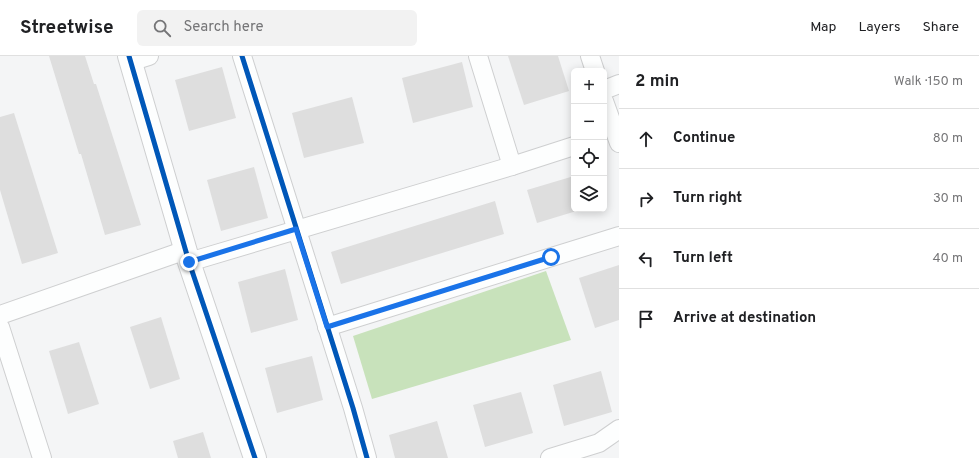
<!DOCTYPE html>
<html lang="en">
<head>
<meta charset="utf-8">
<style>
	:root { --surface:#fff; --page:#f2f2f2; --text:#202124; --muted:#757577; --line:#e0e0e0 }
	body { margin:0; font-family:Overpass,sans-serif; background:var(--page); color:var(--text) }
	.controls { position:absolute; right:12px; top:12px; display:grid; overflow:hidden; border-radius:6px; box-shadow:0 2px 10px #0003 }
	.controls button { width:36px; height:36px; display:grid; place-items:center; padding:0; border:0; border-bottom:1px solid var(--line); background:var(--surface); color:var(--text); font:20px sans-serif }
	.stop { position:absolute; width:12px; height:12px; margin:-9px; border:3px solid #1a73e8; border-radius:50%; background:#fff }
	.stop.end { background:#1a73e8; border-color:#fff; box-shadow:0 1px 4px #0008 }
	.list { margin:0; padding:0; list-style:none }
	h2 { display:flex; justify-content:space-between; align-items:center; height:52px; margin:0; padding:0 16px; font-size:17px }
	h2 small { font-size:13px; font-weight:400; color:var(--muted) }
	.list li { display:grid; grid-template-columns:26px 1fr auto; gap:12px; align-items:center; box-sizing:border-box; height:60px; padding:0 16px; border-top:1px solid var(--line) }
	.list b { display:block; font-size:15px; white-space:nowrap }
	.list em { font-size:13px; font-style:normal; color:var(--muted) }
	.icon { flex:none; width:22px; height:22px; fill:none; stroke:currentColor; stroke-width:2; stroke-linecap:round; stroke-linejoin:round }
	.map { position:relative; flex:none; width:619px; height:402px; overflow:hidden }
	header { display:flex; align-items:center; gap:24px; box-sizing:border-box; height:56px; padding:0 20px; background:var(--surface); border-bottom:1px solid var(--line) }
	header strong { font-size:19px }
	nav { display:flex; gap:22px; margin-inline-start:auto; font-size:14px }
	.search { width:280px; height:36px; background:var(--page); display:flex; align-items:center; gap:10px; box-sizing:border-box; padding:0 14px; border-radius:6px; color:var(--muted); font-size:15px }
	main { display:flex }
	aside { flex:1; background:var(--surface) }
	.map>svg:first-child { display:block }
	.green { fill:#c8e2bb }
	.building { fill:#dedede }
	.lines { fill:none; stroke-linecap:round; stroke-linejoin:round }
	.minor-casing { stroke:#cecfd0; stroke-width:20 }
	.tertiary-casing { stroke:#cecfd0; stroke-width:24 }
	.minor { stroke:#fdfefe; stroke-width:18 }
	.tertiary { stroke:#fdfefe; stroke-width:22 }
	.cycleway-casing { stroke:#fff; stroke-width:8 }
	.cycleway { stroke:#0057b8; stroke-width:5 }
	.route { stroke:#1a73e8; stroke-width:5 }
</style>
</head>
<body>
<header>
<strong>Streetwise</strong>
<div class="search"><svg class="icon" aria-label="search" viewBox="0 0 24 24"><circle cx="10" cy="10" r="6"/><path d="M15 15l6 6"/></svg>Search here</div>
<nav><a>Map</a><a>Layers</a><a>Share</a></nav>
</header>
<main>
<div class="map">
<svg width="619" height="402" viewBox="0 0 619 402">
	<rect width="100%" height="100%" fill="#f4f5f6"/>
	<!-- green -->
	<path class="green" d="M546,215L571,284L372,343L353,280Z"/>
	<!-- building -->
	<g class="building">
		<path d="M49,0H85L94,28H96L141,169L105,179L81,98H79Z"/>
		<path d="M508,0H558L569,35L524,49Z"/>
		<path d="M462,6L473,51L413,67L402,22Z"/>
		<path d="M222,11L236,62L189,75L175,24Z"/>
		<path d="M352,41L364,87L304,102L292,57Z"/>
		<path d="M14,57L58,197L22,208L0,134V61Z"/>
		<path d="M254,111L268,162L221,175L207,124Z"/>
		<path d="M574,120V153H583L537,167L527,134Z"/>
		<path d="M495,145L504,178L341,228L331,196Z"/>
		<path d="M619,209V264L595,272L579,222Z"/>
		<path d="M285,213L298,264L251,277L238,226Z"/>
		<path d="M161,261L180,323L150,333L130,271Z"/>
		<path d="M79,286L99,348L68,358L49,295Z"/>
		<path d="M312,300L323,344L277,357L265,312Z"/>
		<path d="M601,315L612,356L564,370L553,329Z"/>
		<path d="M521,336L533,377L485,391L473,349Z"/>
		<path d="M437,365L448,402H395L389,379Z"/>
		<path d="M203,376L211,402H178L173,385Z"/>
	</g>
	<g class="lines">
		<defs>
			<g id="minor">
				<path d="M242,0L353,352L367,402"/>
				<path d="M478,0L512,110"/>
				<path d="M590,0L595,15"/>
				<path d="M130,6L149,0"/>
				<path d="M604,34L619,28"/>
				<path d="M604,45L619,87"/>
				<path d="M189,206L512,110L574,90"/>
				<path d="M0,259L186,194"/>
				<path d="M0,271L42,402"/>
				<path d="M327,271L619,180"/>
				<path d="M550,402L599,387L619,373"/>
			</g>
			<path id="tertiary" d="M129,0L189,206L255,402"/>
		</defs>
		<!-- minor casing -->
		<use href="#minor" class="minor-casing"/>
		<!-- tertiary casing -->
		<use href="#tertiary" class="tertiary-casing"/>
		<!-- minor -->
		<use href="#minor" class="minor"/>
		<!-- tertiary -->
		<use href="#tertiary" class="tertiary"/>
		<defs>
			<g id="cycleway">
				<path d="M129,0L189,206L255,402"/>
				<path d="M242,0L353,352L367,402"/>
			</g>
		</defs>
		<!-- cycleway casing -->
		<use href="#cycleway" class="cycleway-casing"/>
		<!-- cycleway -->
		<use href="#cycleway" class="cycleway"/>
	</g>
	<g class="lines">
		<!-- route -->
		<path class="route" d="M189,206L296,173L327,271L551,201"/>
	</g>
</svg>
<div class="controls">
<button>+</button>
<button>−</button>
<button><svg class="icon" aria-label="locate" viewBox="0 0 24 24"><circle cx="12" cy="12" r="6"/><path d="M12 2v4M12 18v4M2 12h4M18 12h4"/></svg></button>
<button><svg class="icon" aria-label="layers" viewBox="0 0 24 24"><path d="M12 4l9 5-9 5-9-5zM3 14l9 5 9-5"/></svg></button>
</div>
<div class="stop" style="left:551px;top:201px"></div>
<div class="stop end" style="left:189px;top:206px"></div>
</div>
<aside>
<h2>2 min<small>Walk · 150 m</small></h2>
<ul class="list">
<li><svg class="icon" aria-label="ahead" viewBox="0 0 24 24"><path d="M12 20V5M6 11l6-6 6 6"/></svg><div><b>Continue</b></div><em>80 m</em></li>
<li><svg class="icon" aria-label="right" viewBox="0 0 24 24"><path d="M7 20v-9h11M14 6l5 5-5 5"/></svg><div><b>Turn right</b></div><em>30 m</em></li>
<li><svg class="icon" aria-label="left" viewBox="0 0 24 24"><path d="M17 20v-9H6M10 6l-5 5 5 5"/></svg><div><b>Turn left</b></div><em>40 m</em></li>
<li><svg class="icon" aria-label="arrive" viewBox="0 0 24 24"><path d="M6 21V4h12l-3 4 3 4H6"/></svg><div><b>Arrive at destination</b></div></li>
</ul>
</aside>
</main>
</body>
</html>
